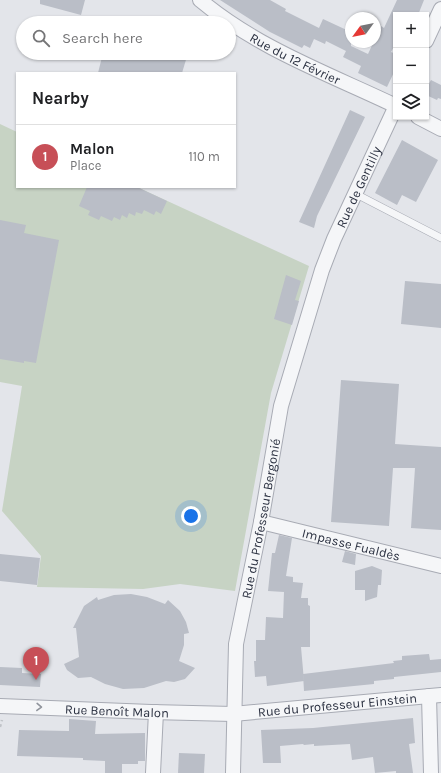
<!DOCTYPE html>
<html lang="en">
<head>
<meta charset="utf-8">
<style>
	:root { --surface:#fff; --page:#f6f6f6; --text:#202124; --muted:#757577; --line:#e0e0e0; --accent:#c74f57 }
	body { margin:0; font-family:Karla,sans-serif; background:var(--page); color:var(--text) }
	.controls { position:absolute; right:12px; top:12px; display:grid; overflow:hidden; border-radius:0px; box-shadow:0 1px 3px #0004 }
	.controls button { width:36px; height:36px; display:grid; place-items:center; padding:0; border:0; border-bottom:1px solid var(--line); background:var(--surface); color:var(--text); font:20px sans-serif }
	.compass { position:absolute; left:345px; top:12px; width:36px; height:36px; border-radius:50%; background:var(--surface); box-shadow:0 1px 3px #0004; rotate:237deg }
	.you { position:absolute; left:191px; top:516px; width:14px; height:14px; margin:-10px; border:3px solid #fff; border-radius:50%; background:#1a73e8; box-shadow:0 0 0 6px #1a73e833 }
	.badge { display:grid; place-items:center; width:26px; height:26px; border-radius:50%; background:var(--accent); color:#fff; font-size:13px; font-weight:700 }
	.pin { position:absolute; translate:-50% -33px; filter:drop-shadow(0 1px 2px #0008) }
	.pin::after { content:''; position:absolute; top:21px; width:14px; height:12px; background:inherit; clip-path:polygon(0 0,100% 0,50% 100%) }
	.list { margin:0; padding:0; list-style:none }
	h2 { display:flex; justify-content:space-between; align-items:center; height:52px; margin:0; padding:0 16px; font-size:17px }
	h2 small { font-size:13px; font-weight:400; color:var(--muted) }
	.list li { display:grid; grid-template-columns:26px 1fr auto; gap:12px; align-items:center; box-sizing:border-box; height:64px; padding:0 16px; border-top:1px solid var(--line) }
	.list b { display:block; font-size:15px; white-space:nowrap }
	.list p { margin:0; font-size:13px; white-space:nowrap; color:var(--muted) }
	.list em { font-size:13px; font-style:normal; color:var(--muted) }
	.icon { flex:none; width:22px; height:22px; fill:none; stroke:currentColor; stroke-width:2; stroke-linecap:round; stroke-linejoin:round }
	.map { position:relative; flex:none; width:441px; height:773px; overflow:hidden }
	.search { position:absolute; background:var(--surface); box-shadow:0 1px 3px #0004; left:16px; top:16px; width:220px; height:44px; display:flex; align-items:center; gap:10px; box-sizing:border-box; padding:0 14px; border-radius:22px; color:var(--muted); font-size:15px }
	.panel { position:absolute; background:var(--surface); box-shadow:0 1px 3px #0004; left:16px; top:72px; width:220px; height:116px; border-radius:0px }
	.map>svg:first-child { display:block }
	.garden { fill:#c7d3c4 }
	.building { fill:#babec7 }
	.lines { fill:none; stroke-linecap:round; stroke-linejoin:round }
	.service-casing { stroke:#a8abb4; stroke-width:8 }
	.minor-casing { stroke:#a8abb4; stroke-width:16 }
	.path { stroke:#c0c3c8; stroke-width:2.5; stroke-dasharray:3 3; stroke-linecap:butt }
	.service { stroke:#f5f6f8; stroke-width:7 }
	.minor { stroke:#f5f6f8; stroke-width:14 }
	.oneway { stroke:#90949c }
	.labels { text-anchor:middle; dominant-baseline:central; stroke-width:3; stroke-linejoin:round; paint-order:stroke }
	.street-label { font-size:13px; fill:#2b3141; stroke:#f2f4f7 }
</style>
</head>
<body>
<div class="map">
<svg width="441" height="773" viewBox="0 0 441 773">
	<rect width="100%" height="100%" fill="#e3e5ea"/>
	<!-- garden -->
	<path class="garden" d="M0,124L17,132V187H137L309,266L271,393L235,591L180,584L143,589L37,587L41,556L2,511L22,386L0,382Z"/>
	<!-- building -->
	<g class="building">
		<path d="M40,0H85L81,15L40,4Z"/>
		<path d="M220,0H270L286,9L285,11L319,28L323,19L351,32V46L368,54L381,26L384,28L397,0H424L418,15H396V43L391,52L396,54V68L387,87L358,73L361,66L343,57L346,51L326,41L325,44L314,39L310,48L304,45L302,48L270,32Z"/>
		<path d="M103,53H188L182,73H98Z"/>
		<path d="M431,80L441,85V99L438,98L437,100L426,95V89Z"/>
		<path d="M350,110L365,117L317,216L314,228L299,222Z"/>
		<path d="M402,140L438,160L416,202L402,195L397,205L375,193Z"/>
		<path d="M87,187H137L167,201L161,214L156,211L154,215L144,210L142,214L136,212L135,216L129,213L127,218L122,215L120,220L114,217L112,221L101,216L99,220L88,215L90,211L79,206Z"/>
		<path d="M0,220L26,225L24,233L59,240L36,363L24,361V363L0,359Z"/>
		<path d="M286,275L301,281L295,300L299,301L292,325L274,319Z"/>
		<path d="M405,281L441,284V328L401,324Z"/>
		<path d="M341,380L399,384L395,444L441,447V530L411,528L415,468H393L389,526L331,522Z"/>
		<path d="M279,535L292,538L286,576L293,577V582L303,583L301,598H308V605L310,606V647H301L304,681L267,686L266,676L255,677L254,661H256V640H265L266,617L283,618L284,592L268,591L272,553H275Z"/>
		<path d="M345,551L356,554L355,565L342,562Z"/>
		<path d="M0,554L40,558L37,585L0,581Z"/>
		<path d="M372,566L382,570L381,585H378L377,597L365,601V590H355V571Z"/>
		<path d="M131,594L147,597L165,604L168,600L180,611L186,622L189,633L184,634V645L179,661L195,668L185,679L174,682L166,681L144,688L123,689L105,684L91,677L78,678L67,670L64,664L79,657L76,628H73L84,606L97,597L98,600L114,595Z"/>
		<path d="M429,654L430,660L441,659V672L394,677V679L374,681V684L304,691L303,674L394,663L393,661L402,660V656Z"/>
		<path d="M0,667L22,668V673L41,674L40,687L0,685Z"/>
		<path d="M413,718L415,743L409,744L413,773H396V771L375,773L373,757L352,760L350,744L314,746V744L304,745L303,744L280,746L281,763H263L261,730L313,728Z"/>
		<path d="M69,719L96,721L95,734L145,733V761H138V764H122V773H105V761L83,760V758L17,756L19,730L69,731Z"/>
		<path d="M179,753L205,754L204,773H178Z"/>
	</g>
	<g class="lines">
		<defs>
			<path id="service" d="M356,194L441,238"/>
			<g id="minor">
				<path id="s1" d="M200,0C257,48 329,74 396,106"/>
				<path d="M426,41L441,9"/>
				<path d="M418,117L441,129"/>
				<path id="s2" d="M261,522L441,566"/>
				<path d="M429,696L431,773"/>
				<path id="s3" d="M0,706L151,712L233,714L441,695"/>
				<path d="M153,773L156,712"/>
				<path id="s4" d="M233,773L236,644L261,522L281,406L322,270L334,239L396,106"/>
			</g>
		</defs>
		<!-- service casing -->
		<use href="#service" class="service-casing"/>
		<!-- minor casing -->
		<use href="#minor" class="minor-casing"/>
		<!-- path -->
		<path class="path" d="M0,727L2,720"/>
		<!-- service -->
		<use href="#service" class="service"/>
		<!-- minor -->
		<use href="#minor" class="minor"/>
	</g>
	<!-- one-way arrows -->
	<defs><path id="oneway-chevron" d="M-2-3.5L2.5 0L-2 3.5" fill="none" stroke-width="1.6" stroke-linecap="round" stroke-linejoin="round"/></defs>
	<use class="oneway" href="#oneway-chevron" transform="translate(39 707) rotate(2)"/>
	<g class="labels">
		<!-- street labels -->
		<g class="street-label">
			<text stroke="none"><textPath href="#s1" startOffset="112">Rue du 12 Février</textPath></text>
			<text stroke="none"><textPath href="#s4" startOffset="604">Rue de Gentilly</textPath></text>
			<text stroke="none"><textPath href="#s4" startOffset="257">Rue du Professeur Bergonié</textPath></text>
			<text stroke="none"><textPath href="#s2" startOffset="93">Impasse Fualdès</textPath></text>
			<text stroke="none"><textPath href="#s3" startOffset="338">Rue du Professeur Einstein</textPath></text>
			<text stroke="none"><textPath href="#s3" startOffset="117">Rue Benoît Malon</textPath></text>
		</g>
	</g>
</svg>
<div class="controls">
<button>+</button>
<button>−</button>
<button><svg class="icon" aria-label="layers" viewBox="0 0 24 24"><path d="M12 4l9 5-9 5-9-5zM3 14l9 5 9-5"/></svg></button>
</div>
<svg class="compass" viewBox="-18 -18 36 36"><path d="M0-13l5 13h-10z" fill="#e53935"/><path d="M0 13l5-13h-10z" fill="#757577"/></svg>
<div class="you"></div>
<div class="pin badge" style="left:36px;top:680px">1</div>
<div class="search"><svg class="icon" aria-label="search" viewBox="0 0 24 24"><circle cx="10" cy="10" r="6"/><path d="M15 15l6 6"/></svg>Search here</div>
<section class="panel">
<h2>Nearby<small></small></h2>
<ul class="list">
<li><span class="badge">1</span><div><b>Malon</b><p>Place</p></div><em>110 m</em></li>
</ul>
</section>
</div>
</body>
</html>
